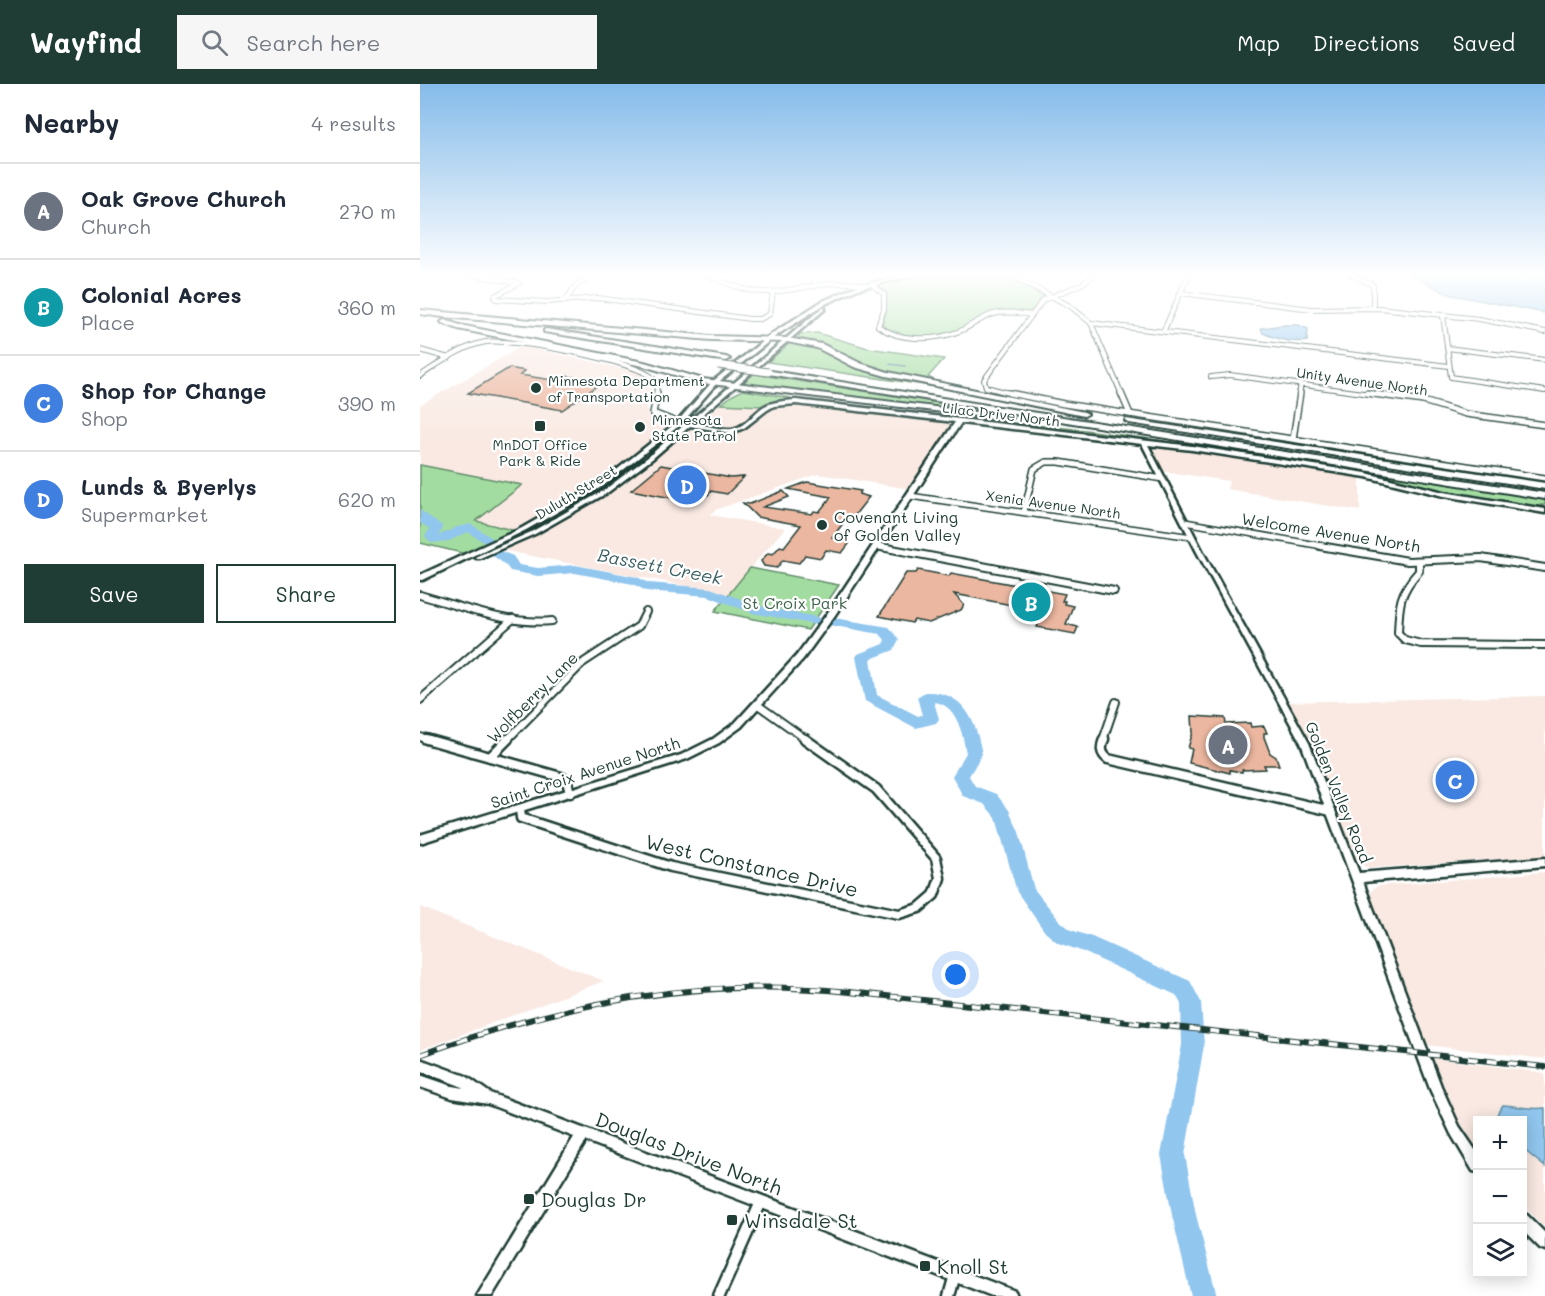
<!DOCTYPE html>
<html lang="en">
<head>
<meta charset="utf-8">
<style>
	:root { --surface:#fff; --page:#f6f6f7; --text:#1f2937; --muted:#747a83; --line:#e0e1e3; --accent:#1f3d34 }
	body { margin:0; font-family:Mali,sans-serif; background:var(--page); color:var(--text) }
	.controls { position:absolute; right:18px; bottom:18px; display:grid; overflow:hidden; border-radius:0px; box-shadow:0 3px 15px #0003 }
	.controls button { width:54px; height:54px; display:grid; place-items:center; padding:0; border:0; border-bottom:2px solid var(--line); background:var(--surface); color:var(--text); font:30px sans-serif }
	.you { position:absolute; left:536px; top:891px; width:21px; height:21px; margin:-15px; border:4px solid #fff; border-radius:50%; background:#1a73e8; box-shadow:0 0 0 9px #1a73e833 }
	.badge { display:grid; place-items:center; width:39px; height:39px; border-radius:50%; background:var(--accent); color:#fff; font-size:20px; font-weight:700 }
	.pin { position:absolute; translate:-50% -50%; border:3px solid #fff; box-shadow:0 2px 6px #0006 }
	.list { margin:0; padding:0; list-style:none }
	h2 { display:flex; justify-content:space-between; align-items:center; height:78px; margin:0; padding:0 24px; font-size:26px }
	h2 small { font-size:20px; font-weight:400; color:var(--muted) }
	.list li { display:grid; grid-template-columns:39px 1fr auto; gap:18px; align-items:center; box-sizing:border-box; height:96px; padding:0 24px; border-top:2px solid var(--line) }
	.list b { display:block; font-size:22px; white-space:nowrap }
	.list p { margin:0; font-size:20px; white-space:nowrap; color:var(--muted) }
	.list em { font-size:20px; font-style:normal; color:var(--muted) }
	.actions { display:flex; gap:12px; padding:18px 24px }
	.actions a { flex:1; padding:14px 0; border:2px solid var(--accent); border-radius:0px; text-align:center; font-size:21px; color:var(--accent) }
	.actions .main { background:var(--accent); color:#fff }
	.icon { flex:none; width:33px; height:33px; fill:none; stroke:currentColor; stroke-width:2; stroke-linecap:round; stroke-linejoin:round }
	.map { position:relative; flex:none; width:1125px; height:1212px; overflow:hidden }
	header { display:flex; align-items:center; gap:36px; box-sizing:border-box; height:84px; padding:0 30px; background:var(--accent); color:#fff }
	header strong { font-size:28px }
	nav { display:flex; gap:33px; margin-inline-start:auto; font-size:21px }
	.search { width:420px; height:54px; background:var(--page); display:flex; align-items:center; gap:15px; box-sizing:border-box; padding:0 21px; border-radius:0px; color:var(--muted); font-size:22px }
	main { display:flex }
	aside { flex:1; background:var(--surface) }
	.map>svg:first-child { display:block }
	.built { fill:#f9e9e2 }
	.green { fill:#a3dca0; stroke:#618c6a; stroke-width:1.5 }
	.water { fill:#91c6ee; stroke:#638fa4; stroke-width:1.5 }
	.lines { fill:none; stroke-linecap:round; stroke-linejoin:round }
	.stream { stroke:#638fa4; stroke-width:1.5 }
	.river { fill:#91c6ee; fill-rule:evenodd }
	.building { fill:#ecb7a0; stroke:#1f3d34; stroke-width:1.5 }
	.minor-far4-casing { stroke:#1f3d34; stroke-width:6 }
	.minor-far3-casing { stroke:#1f3d34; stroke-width:8 }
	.minor-far2-casing { stroke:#1f3d34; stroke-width:10 }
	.minor-far1-casing { stroke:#1f3d34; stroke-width:13 }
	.minor-casing { stroke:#1f3d34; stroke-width:15 }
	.tertiary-casing { stroke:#1f3d34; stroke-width:5 }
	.motorway-casing { stroke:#1f3d34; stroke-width:4 }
	.minor-far4 { stroke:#fff; stroke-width:4 }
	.minor-far3 { stroke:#fff; stroke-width:5 }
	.minor-far2 { stroke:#fff; stroke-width:6 }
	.minor-far1 { stroke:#fff; stroke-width:8 }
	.minor { stroke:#fff; stroke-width:10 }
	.tertiary { fill:#fff; fill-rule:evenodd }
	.motorway { fill:#fff; fill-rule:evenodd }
	.rail-casing { stroke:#1f3d34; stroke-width:6 }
	.rail { stroke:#fff; stroke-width:4; stroke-dasharray:10; stroke-linecap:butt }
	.motorway-bridge-casing { stroke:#1f3d34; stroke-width:9; stroke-linecap:butt }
	.motorway-bridge { stroke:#fff; stroke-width:7 }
	.poi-dot { fill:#1f3d34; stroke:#fff; stroke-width:2 }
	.labels { text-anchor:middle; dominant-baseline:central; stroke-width:4.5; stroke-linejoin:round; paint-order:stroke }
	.far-poi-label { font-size:14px; fill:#1f3d34; stroke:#fff; text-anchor:start }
	.far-street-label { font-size:14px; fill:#1f3d34; stroke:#fff }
	.poi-label { font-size:16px; fill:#1f3d34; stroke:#fff; text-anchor:start }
	.street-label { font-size:16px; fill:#1f3d34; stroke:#fff }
	.park-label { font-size:16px; fill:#40654f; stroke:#fff }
	.water-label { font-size:18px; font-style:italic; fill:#3c5f62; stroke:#fff }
	.near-street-label { font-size:20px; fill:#1f3d34; stroke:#fff }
	.near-poi-label { font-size:20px; fill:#1f3d34; stroke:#fff; text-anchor:start }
</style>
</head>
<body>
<header>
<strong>Wayfind</strong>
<div class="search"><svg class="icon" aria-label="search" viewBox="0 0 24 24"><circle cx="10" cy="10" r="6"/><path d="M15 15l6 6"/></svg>Search here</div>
<nav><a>Map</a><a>Directions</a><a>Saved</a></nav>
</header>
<main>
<aside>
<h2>Nearby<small>4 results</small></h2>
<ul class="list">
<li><span class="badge" style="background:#6b7280">A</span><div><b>Oak Grove Church</b><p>Church</p></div><em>270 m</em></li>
<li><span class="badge" style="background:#0f9aa8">B</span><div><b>Colonial Acres</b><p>Place</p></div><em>360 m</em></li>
<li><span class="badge" style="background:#3f7fe0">C</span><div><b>Shop for Change</b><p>Shop</p></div><em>390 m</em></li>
<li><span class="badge" style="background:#3f7fe0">D</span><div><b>Lunds &amp; Byerlys</b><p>Supermarket</p></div><em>620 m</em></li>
</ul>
<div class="actions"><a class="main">Save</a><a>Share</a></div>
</aside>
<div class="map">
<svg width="1125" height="1212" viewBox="0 0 1125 1212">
	<rect width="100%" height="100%" fill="#fff"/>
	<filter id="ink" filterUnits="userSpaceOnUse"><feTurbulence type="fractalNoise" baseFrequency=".0167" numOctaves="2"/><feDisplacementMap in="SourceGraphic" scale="12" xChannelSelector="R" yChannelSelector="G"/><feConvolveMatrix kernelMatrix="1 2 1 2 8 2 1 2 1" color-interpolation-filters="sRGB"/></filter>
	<g filter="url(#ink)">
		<!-- built -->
		<g class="built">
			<path d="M102,262L219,288L229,295L232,300V307L226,323L229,333L250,342L197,387L164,410L96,447L55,437L101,401L0,381V321Z"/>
			<path d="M300,320L350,323L377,320L528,337L532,342L490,405L398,390L295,426L290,431L365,444L308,510L81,466L135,441L220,387Z"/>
			<path d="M743,362L940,393V427L807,405L809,397L741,387L733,367Z"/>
			<path d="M1125,612V772L954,784L945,783L936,775L904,691L866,618Z"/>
			<path d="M1125,788V975L1005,961L951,815V807L957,802Z"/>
			<path d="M0,823L184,897L0,966Z"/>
			<path d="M1010,974L1125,989V1144L1103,1121L1102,1036H1058L1057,1067L1035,1031Z"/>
		</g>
		<!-- green -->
		<g class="green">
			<path d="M504,190H585L624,213L611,228C600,230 588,226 578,228C567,231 554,239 544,244C520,255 485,257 462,242L466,227L467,209L458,201Z"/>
			<path d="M397,249L448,264L524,275L508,293L522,300L457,287L404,261L378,254L380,250Z"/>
			<path d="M371,258L402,266L436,282L538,306L348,278Z"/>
			<path d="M334,290L621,335L397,311L321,301Z"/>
			<path d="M323,306L371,314L342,322L301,320L313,311Z"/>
			<path d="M531,333L665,346L744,357L657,349Z"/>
			<path d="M0,381L102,401L56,437L96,447L46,470L0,459Z"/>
			<path d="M952,388L1125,415V421H1121L1123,423L1021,407Z"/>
			<path d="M330,484L419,501L388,546L295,527Z"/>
		</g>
		<!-- water -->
		<g class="water">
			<path d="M988,190H1125V229L1028,210Z"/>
			<path d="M864,241H878L888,245L887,257C872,259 856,255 843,249L841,244Z"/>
			<path d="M1083,1021C1098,1022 1110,1026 1125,1024V1083L1103,1065L1102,1036H1076L1078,1028Z"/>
		</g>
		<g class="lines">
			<!-- stream -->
			<path class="stream" d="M469,280L485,282"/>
			<!-- river -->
			<g class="river">
				<path d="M0,426L21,441L23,444L18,452L37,443L51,440L75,456L73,459H65L48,448L29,457L11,459L5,452L10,445L0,439Z"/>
				<path d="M78,466L93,472L99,481L118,484L155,481L217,493L229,499L290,504L340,522L397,533L404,537L397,541L332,529L288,512L226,507L213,500L155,489L118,492L90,487C83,476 77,477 72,470L74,467Z"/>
				<path d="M414,534L469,543L479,555L474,566L451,575L457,611L461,613L498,632L502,631L497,613L505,608C544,607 556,636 562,670L549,692L555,702L576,710L589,726L599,748L614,805L639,836L651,846L672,853L770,897L781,918L784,961L765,1071L776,1131L797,1212H771L752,1131L741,1071L762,961L761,920L756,911L661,867L638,859L625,848L597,808L576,734L564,720L543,712L532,692L546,669C543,651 537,620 514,618L519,635L516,639L496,644L445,617L436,573L438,570L463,560L465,556L460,550L409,541L407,538Z"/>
			</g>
		</g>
		<!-- building -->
		<g class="building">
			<path d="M89,284L105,287L100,291L139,297L147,292L183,298L142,326L48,309Z"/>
			<path d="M241,381L311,394L324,393L307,410L291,407L288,411L275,409L267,417L211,406Z"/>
			<path d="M387,398L441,407L439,410L449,413L434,432L427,434L412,454L426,456L429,460L422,469L406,466L401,474L385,471L379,479L363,476L357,484L344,482L341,477L348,469L353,470L360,462L364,463L381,441L337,433L323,419L330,420L363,407L369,413L343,423L392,430L394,427L399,428L411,413L368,405Z"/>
			<path d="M498,486L529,492L531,489L645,510L642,517H645L644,520L653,522L646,540L658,543L655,550L617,543L624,527L534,510L544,521L541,526L509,539L494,536L492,539L459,532L486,489H496Z"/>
			<path d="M772,632L805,634L806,640L830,639L831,643L844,642L847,649H844V653L850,669L856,673L859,681H844L846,685L822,686V688L810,686V689L769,679L772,665L768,664L773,648Z"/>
		</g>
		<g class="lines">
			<defs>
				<g id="minor-far4">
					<path d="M47,190L99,199L75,212L76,215L127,218L178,214L330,235H340L350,230L353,208"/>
					<path d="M283,190C303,197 324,208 346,208C380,208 410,193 444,201"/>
					<path d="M394,190L395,200"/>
					<path d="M589,190L650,222L671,239L702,311"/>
					<path d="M930,190L953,201V223"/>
					<path d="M451,200L464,210V225L458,242C480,258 515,257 540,247C552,242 562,233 574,230C586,227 600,229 612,231"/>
					<path d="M760,209L892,225L960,224L1059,235L1125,248"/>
					<path d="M145,217L157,200L180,190"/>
					<path d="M1023,231L1031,293L1125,307"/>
					<path d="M671,239L1029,282"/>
					<path d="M744,246L769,190"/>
					<path d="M1027,264L1125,276"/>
					<path d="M0,266L29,274"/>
					<path d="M0,292C20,279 42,262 66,258C91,254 216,277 233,294C238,299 237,304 236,311"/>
					<path d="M791,293L810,291L958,311"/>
					<path d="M597,311L566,303L564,296L623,216L662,200L675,190"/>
					<path d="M879,311L881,300"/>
				</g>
				<g id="minor-far3">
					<path d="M237,309L233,329L259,339"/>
					<path d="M589,309L644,320L1125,394"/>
					<path d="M701,309L710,330"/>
					<path d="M947,309L1003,317L1046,330L1125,341"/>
					<path d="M873,355L880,309"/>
					<path d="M490,412L772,453"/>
					<path d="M604,428L614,385L626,378H639L743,395"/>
					<path d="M765,438L908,463"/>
					<path d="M456,462L462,463"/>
				</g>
				<g id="minor-far2">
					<path d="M456,462L694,507"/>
					<path d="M900,462L988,477L1061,474L1125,484"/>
					<path d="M999,477V487C979,509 979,521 978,549L985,556L1001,560L1125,561"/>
					<path d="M0,511C43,523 87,541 132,537"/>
					<path d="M0,616L93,535"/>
					<path d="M338,621L387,656"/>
					<path d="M0,653L11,656"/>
					<path d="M87,656L164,578L219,542L226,528"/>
					<path d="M683,656L696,618"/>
				</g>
				<g id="minor-far1">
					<path d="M6,655L141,693L147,697L150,709"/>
					<path d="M684,655C681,663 680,669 688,675L911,727"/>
					<path d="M70,673L88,655"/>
					<path d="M100,725L101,734L251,783L479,830L499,824L514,811L520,794L516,774L456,705L385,655"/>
				</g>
				<g id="minor">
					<path d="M299,1212L341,1118"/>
					<path d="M529,1212L535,1191"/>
				</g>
				<g id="tertiary">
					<path d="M489,190H498L438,205L405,220L357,251L296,300L263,338L267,339L403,223L405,224V225L273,339C283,341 303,346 312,345C325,343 333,330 343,323C353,317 365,317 376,316L772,362L946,389L1024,408L1125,425V429L1024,412L946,393L772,366L728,361L783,468L889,659L939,789L1125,774V782L943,798L1021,1002L1039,1042L1058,1070V1088L1053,1087L1031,1050L1010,1005L881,659L777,468L722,360L541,339L415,531L383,575L321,643L299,659L267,675L0,759V751L261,671L293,655L315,639L377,571L409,527L535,338L376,320L354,322L347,326L324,344L312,349L270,342L232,375L187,409L115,450L60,474H56L55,473L111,448L183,407L228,373L264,341H260L183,402L106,446L3,496H0V491L102,444L179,400L257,338L292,298L353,249L401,218L435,203Z"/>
					<path d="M0,975L46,992L70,1009L590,1205L595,1207L597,1212H572L166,1057L72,1212H57L154,1053L68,1020L32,1014L0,1003V991L32,1002L43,1004L38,1001L0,987Z"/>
					<path d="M1102,1130L1107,1131L1125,1149V1166L1120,1164L1102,1146Z"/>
				</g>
				<g id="motorway">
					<path d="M0,226L291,252L367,254L402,260L440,279L468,288L664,328L668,330L664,332L466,292L434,283L397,264L367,258L291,256L23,233L0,230Z"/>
					<path d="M24,236L40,241L224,278L283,295L589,332L593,334L589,336L282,299L223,282L38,245L22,239L21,238Z"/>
					<path d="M126,245L306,273L310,275L306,277L124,248V246Z"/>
					<path d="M345,286L1125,409V415L348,290L344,288Z"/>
					<path d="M706,335L1125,399V405L709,339L705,337Z"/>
				</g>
			</defs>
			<!-- minor-far4 casing -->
			<use href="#minor-far4" class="minor-far4-casing"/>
			<!-- minor-far3 casing -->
			<use href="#minor-far3" class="minor-far3-casing"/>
			<!-- minor-far2 casing -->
			<use href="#minor-far2" class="minor-far2-casing"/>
			<!-- minor-far1 casing -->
			<use href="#minor-far1" class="minor-far1-casing"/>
			<!-- minor casing -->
			<use href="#minor" class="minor-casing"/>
			<!-- tertiary casing -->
			<use href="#tertiary" class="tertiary-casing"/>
			<!-- motorway casing -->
			<use href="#motorway" class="motorway-casing"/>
			<!-- minor-far4 -->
			<use href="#minor-far4" class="minor-far4"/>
			<!-- minor-far3 -->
			<use href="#minor-far3" class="minor-far3"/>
			<!-- minor-far2 -->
			<use href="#minor-far2" class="minor-far2"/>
			<!-- minor-far1 -->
			<use href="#minor-far1" class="minor-far1"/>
			<!-- minor -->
			<use href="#minor" class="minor"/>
			<!-- tertiary -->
			<use href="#tertiary" class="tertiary"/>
			<!-- motorway -->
			<use href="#motorway" class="motorway"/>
			<defs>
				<path id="rail" d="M0,971C141,919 279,892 429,908L1125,983"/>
			</defs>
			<!-- rail casing -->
			<use href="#rail" class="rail-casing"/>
			<!-- rail -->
			<use href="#rail" class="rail"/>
			<defs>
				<path id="motorway-bridge" d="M298,281L348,288"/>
			</defs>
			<!-- motorway-bridge casing -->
			<use href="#motorway-bridge" class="motorway-bridge-casing"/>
			<!-- motorway-bridge -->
			<use href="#motorway-bridge" class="motorway-bridge"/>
		</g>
	</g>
	<!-- sky -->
	<linearGradient id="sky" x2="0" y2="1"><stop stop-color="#85bbea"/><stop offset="0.53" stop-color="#fff"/><stop offset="1" stop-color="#fff" stop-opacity="0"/></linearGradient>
	<rect width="1125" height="360" fill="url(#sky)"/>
	<!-- markers -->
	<g class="poi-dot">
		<circle cx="116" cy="304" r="6"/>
		<rect x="114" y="336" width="12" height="12" rx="3"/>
		<circle cx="220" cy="343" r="6"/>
		<circle cx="402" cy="441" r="6"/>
		<rect x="103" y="1109" width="12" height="12" rx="3"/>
		<rect x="306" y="1130" width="12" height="12" rx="3"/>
		<rect x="499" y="1176" width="12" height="12" rx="3"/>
	</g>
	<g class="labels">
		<!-- far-poi labels -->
		<g class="far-poi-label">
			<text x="128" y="296">Minnesota Department<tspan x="128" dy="16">of Transportation</tspan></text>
			<text x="232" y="335">Minnesota<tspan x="232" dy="16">State Patrol</tspan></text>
			<text x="120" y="360" text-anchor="middle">MnDOT Office<tspan x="120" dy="16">Park &amp; Ride</tspan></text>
		</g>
		<!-- far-street labels -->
		<g class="far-street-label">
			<text transform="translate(942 297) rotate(8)">Unity Avenue North</text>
			<text transform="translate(581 330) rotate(7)">Lilac Drive North</text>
			<text transform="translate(156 408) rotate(-31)">Duluth Street</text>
			<text transform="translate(633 420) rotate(8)">Xenia Avenue North</text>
		</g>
		<!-- poi labels -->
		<g class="poi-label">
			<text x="414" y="432">Covenant Living<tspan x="414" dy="18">of Golden Valley</tspan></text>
		</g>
		<!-- street labels -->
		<g class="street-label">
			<text transform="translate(911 448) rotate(9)">Welcome Avenue North</text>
			<text transform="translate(112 613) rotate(-45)">Wolfberry Lane</text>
			<text transform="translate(165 688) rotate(-18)">Saint Croix Avenue North</text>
			<text transform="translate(919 708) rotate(68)">Golden Valley Road</text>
		</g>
		<!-- park labels -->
		<g class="park-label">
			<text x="375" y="518">St Croix Park</text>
		</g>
		<!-- water labels -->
		<g class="water-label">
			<text transform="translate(240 482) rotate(11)">Bassett Creek</text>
		</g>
		<!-- near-street labels -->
		<g class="near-street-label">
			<text transform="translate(332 781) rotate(13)">West Constance Drive</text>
			<text transform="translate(269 1069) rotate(21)">Douglas Drive North</text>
		</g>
		<!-- near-poi labels -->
		<g class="near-poi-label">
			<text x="121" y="1115">Douglas Dr</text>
			<text x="324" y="1136">Winsdale St</text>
			<text x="517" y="1182">Knoll St</text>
		</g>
	</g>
</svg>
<div class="controls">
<button>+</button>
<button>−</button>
<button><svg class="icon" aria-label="layers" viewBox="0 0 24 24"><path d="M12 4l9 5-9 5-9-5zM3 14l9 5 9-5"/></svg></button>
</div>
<div class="you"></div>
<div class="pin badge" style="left:808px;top:661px;background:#6b7280">A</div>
<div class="pin badge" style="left:611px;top:518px;background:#0f9aa8">B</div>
<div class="pin badge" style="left:1035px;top:696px;background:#3f7fe0">C</div>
<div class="pin badge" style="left:267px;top:401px;background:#3f7fe0">D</div>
</div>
</main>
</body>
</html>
